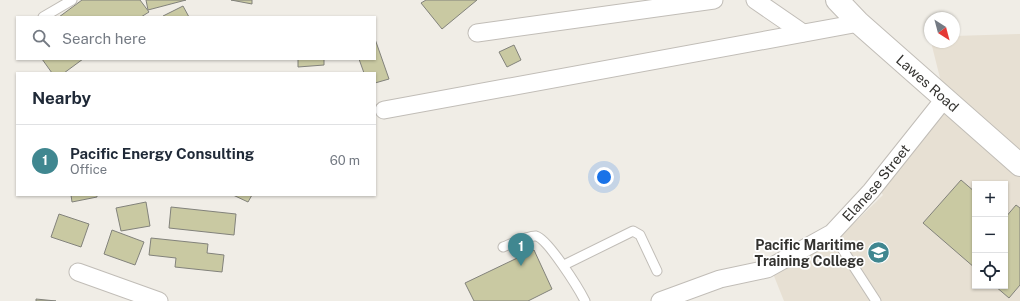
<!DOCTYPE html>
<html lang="en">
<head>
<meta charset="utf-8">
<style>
	:root { --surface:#fff; --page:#f2f2f3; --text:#1f2937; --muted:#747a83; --line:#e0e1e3; --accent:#408790 }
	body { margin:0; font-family:"Public Sans",sans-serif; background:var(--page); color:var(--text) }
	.controls { position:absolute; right:12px; bottom:12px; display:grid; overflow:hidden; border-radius:0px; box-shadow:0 1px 3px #0004 }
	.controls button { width:36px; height:36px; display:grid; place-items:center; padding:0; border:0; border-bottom:1px solid var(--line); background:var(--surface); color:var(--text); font:20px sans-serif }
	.compass { position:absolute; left:924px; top:12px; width:36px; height:36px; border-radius:50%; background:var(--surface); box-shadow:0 1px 3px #0004; rotate:144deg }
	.you { position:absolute; left:604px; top:177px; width:14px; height:14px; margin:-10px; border:3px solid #fff; border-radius:50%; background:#1a73e8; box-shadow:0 0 0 6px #1a73e833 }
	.badge { display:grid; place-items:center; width:26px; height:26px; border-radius:50%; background:var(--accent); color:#fff; font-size:13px; font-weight:700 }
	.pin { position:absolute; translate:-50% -33px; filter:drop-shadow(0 1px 2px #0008) }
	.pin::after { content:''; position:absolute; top:21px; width:14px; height:12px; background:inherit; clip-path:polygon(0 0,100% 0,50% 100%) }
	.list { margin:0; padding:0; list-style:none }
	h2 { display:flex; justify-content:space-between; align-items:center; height:52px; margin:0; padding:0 16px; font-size:17px }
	h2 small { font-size:13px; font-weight:400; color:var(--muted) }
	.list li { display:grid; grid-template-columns:26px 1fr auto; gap:12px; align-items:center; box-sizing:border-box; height:72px; padding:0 16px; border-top:1px solid var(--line) }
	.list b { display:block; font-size:15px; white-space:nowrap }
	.list p { margin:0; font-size:13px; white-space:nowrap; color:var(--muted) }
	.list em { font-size:13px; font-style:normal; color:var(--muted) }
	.icon { flex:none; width:22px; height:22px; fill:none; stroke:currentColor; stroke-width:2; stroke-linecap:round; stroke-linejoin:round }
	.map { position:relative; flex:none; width:1020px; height:301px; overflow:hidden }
	.search { position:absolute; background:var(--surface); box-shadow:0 1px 3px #0004; left:16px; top:16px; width:360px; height:44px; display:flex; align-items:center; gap:10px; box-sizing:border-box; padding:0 14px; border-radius:0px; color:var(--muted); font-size:15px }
	.panel { position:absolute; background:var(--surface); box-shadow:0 1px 3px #0004; left:16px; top:72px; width:360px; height:124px; border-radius:0px }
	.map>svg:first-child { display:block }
	.built { fill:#e7e0d3; fill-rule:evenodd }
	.building { fill:#c9c9a2; stroke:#82827b }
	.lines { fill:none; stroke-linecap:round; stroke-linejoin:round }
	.service-casing { stroke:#c1bdb7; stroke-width:11 }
	.minor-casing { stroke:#c1bdb7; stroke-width:19 }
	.primary-casing { stroke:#c1bdb7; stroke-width:24 }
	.service { stroke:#fff; stroke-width:9 }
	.minor { stroke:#fff; stroke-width:17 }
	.primary { stroke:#fff; stroke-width:22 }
	.labels { text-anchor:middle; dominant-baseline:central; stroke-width:3.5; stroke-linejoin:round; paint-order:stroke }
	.street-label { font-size:14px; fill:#33322f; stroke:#fff }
	.poi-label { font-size:14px; font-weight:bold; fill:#33322f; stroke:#fff; text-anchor:end }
</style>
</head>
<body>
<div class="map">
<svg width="1020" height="301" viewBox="0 0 1020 301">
	<rect width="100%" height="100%" fill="#f0ede6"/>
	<!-- built -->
	<path class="built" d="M1020,34V301H784L772,271L841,236L883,195L870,178L905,139L945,98L931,42H954V36ZM975,184H1005V286H975Z"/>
	<!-- building -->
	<g class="building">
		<path d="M82,0H140L149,12L141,17H59Z"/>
		<path d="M146,0H186L148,10Z"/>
		<path d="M231,0H252V4Z"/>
		<path d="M426,0H477L442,29L421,3Z"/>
		<path d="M183,6L189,17H163V16Z"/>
		<path d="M375,39L389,79L375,83V73H364L359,59H375Z"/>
		<path d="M514,45L521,60L507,67L499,52Z"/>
		<path d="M42,59H83L64,73H52Z"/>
		<path d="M298,59H324V65L298,67Z"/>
		<path d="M961,180L975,192V268L923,223Z"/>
		<path d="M71,195H97V197L72,202Z"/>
		<path d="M233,195H252L248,202Z"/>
		<path d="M146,202L150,226L121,231L116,208Z"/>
		<path d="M1016,205L1020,208V285L1009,298L995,286H1005V218Z"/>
		<path d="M171,207L236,214L234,235L169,228Z"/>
		<path d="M59,214L89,224L81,247L51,237Z"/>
		<path d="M112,230L144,242L135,265L104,254Z"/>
		<path d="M151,238L208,244L207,253L224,255L222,272L175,267L176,258L149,255Z"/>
		<path d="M534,250L552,289L528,301H474L465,283Z"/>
		<path d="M36,299L56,301H36Z"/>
	</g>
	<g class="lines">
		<defs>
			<g id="service">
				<path d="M43,17L72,0"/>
				<path d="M832,233L876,301"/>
				<path d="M503,247C511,244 529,235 536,236C548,239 579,289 585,301"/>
				<path d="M564,265L633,231L640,235L657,271"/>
			</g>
			<g id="minor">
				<path d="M755,0L803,33"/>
				<path d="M477,33L714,0"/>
				<path d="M384,110L859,23"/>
				<path d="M78,272L159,301"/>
				<path id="s1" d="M660,301L720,279L767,269L832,233L871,191L945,98"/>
			</g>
			<g id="primary">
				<path id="s2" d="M837,0L859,23L1020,165"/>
			</g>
		</defs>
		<!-- service casing -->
		<use href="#service" class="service-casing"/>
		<!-- minor casing -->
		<use href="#minor" class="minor-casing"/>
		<!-- primary casing -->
		<use href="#primary" class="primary-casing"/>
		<!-- service -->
		<use href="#service" class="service"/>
		<!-- minor -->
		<use href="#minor" class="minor"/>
		<!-- primary -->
		<use href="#primary" class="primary"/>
	</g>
	<!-- icons -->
	<defs>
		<symbol id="university-disc" viewBox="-11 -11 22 22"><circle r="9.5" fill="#408790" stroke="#fff"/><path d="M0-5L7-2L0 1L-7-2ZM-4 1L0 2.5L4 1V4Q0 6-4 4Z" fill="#fff"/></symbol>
	</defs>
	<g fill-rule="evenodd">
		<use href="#university-disc" x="866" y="240" width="25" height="25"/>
	</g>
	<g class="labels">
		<!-- street labels -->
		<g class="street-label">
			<text stroke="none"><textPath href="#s2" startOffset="123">Lawes Road</textPath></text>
			<text stroke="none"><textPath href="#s1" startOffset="253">Elanese Street</textPath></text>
		</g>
		<!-- poi labels -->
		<g class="poi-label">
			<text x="864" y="245">Pacific Maritime<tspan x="864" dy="16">Training College</tspan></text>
		</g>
	</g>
</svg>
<div class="controls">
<button>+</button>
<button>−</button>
<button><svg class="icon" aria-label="locate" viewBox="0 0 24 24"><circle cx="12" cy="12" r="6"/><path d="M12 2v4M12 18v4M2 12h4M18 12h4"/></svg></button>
</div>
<svg class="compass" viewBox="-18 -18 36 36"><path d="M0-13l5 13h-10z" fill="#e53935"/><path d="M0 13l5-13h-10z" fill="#747a83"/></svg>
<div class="you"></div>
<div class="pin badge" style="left:521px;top:266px">1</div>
<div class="search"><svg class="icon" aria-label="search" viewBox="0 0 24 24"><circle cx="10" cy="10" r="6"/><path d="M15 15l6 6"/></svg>Search here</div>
<section class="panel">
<h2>Nearby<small></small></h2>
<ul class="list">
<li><span class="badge">1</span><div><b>Pacific Energy Consulting</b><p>Office</p></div><em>60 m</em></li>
</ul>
</section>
</div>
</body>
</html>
